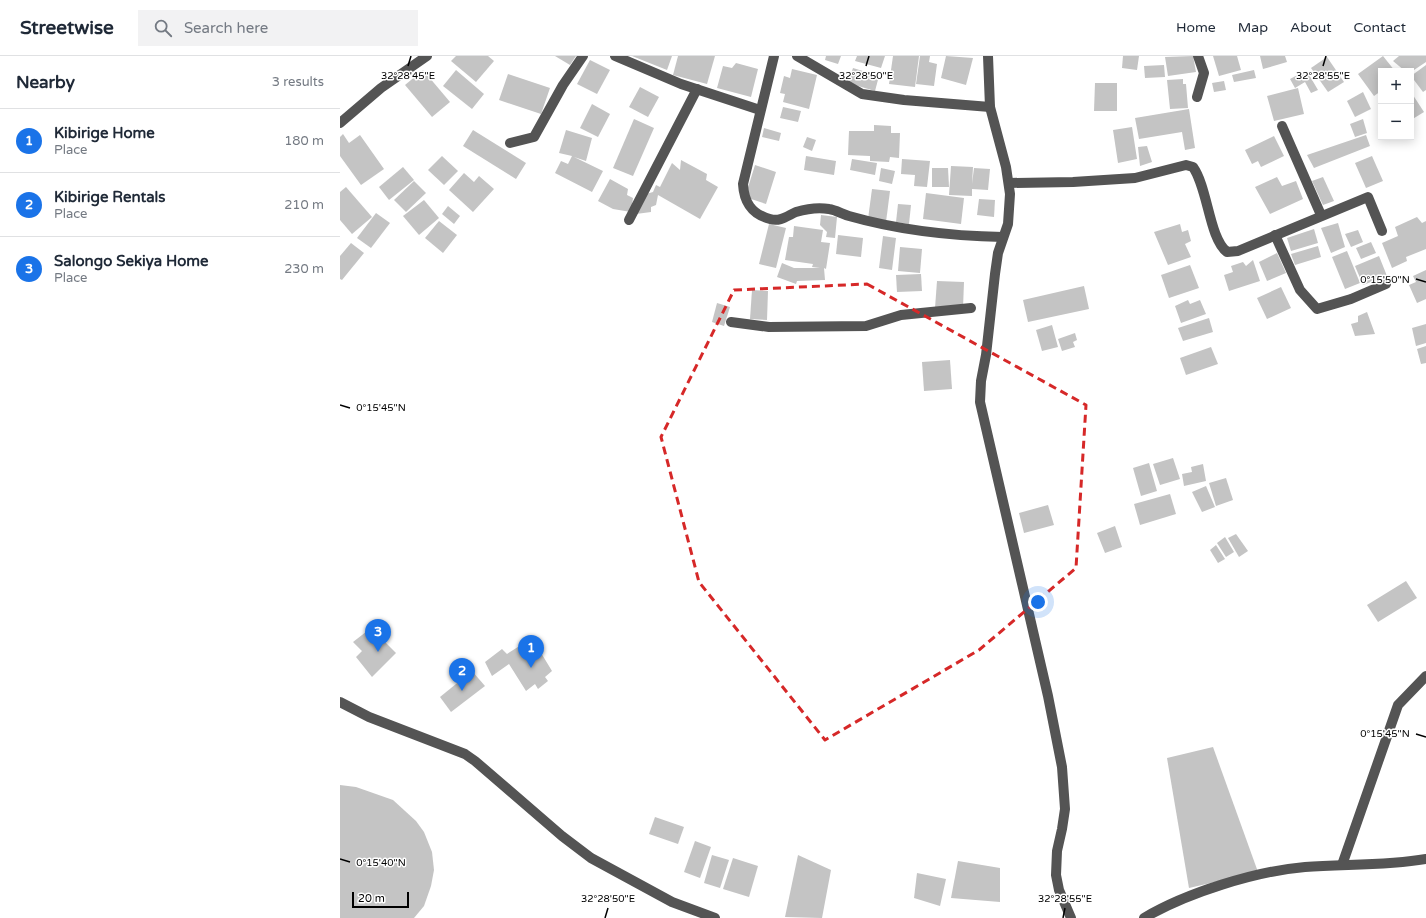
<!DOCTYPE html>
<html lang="en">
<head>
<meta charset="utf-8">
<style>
	:root { --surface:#fff; --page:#f2f2f3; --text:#1f2937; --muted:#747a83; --line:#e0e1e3; --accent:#1a73e8 }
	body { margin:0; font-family:"Varela Round",sans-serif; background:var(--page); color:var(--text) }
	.controls { position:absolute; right:12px; top:12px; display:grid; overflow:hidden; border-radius:0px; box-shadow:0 2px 10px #0003 }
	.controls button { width:36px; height:36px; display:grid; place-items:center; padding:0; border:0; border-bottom:1px solid var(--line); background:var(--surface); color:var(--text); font:20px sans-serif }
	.scale { position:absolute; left:12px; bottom:10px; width:57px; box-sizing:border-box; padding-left:4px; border:2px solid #000; border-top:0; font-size:11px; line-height:14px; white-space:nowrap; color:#000; -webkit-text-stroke:3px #fff; paint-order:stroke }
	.you { position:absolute; left:698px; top:546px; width:14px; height:14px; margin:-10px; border:3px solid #fff; border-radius:50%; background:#1a73e8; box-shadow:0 0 0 6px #1a73e833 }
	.badge { display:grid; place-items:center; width:26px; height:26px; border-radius:50%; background:var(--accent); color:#fff; font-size:13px; font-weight:700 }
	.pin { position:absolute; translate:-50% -33px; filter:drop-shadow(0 1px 2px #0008) }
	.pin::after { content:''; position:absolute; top:21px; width:14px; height:12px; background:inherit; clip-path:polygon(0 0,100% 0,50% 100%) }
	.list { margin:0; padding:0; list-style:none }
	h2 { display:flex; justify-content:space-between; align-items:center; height:52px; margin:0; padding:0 16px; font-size:17px }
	h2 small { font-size:13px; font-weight:400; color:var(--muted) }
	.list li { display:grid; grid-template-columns:26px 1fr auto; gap:12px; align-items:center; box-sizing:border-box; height:64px; padding:0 16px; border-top:1px solid var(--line) }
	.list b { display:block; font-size:15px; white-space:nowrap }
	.list p { margin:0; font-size:13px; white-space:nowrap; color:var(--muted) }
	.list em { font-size:13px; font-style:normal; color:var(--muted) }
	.icon { flex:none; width:22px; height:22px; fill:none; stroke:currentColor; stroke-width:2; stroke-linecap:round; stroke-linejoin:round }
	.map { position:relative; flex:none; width:1086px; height:862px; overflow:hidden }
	header { display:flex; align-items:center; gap:24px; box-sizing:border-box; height:56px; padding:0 20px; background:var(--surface); border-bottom:1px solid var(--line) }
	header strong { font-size:19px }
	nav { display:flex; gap:22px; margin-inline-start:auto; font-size:14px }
	.search { width:280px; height:36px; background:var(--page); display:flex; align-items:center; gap:10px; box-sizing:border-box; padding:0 14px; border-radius:0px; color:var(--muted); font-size:15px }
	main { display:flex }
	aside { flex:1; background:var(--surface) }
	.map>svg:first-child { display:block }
	.building { fill:#c4c4c4 }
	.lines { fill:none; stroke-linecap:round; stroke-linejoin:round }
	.minor { stroke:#545454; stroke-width:10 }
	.marked { fill:none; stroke:#d62828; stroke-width:3; stroke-dasharray:8 5; stroke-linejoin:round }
	.ticks { fill:none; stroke:#000; stroke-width:1.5 }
	.ticks-label { font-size:10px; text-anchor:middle; fill:#000; stroke:#fff; stroke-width:3; stroke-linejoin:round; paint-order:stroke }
</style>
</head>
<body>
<header>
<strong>Streetwise</strong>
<div class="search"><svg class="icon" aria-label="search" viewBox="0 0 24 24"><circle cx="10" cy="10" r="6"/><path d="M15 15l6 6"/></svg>Search here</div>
<nav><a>Home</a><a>Map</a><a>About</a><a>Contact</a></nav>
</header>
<main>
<aside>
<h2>Nearby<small>3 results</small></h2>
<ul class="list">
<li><span class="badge">1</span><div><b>Kibirige Home</b><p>Place</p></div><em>180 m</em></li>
<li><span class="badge">2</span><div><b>Kibirige Rentals</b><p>Place</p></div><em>210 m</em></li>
<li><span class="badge">3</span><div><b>Salongo Sekiya Home</b><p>Place</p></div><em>230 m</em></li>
</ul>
</aside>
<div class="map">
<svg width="1086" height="862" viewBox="0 0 1086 862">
	<rect width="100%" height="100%" fill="#fff"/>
	<!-- building -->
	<g class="building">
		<path d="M116,0H148L154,5L136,26L111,5Z"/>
		<path d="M215,0H236L230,9Z"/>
		<path d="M292,0H332L327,14Z"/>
		<path d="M338,0H375L367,28L333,19Z"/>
		<path d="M486,0H501L498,8L485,4Z"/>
		<path d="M517,0H545L541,12L515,5Z"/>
		<path d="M553,0H579L575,31L549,28Z"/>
		<path d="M580,0H590L589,6L597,8L594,30L576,28Z"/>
		<path d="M606,0L633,2L626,29L601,22Z"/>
		<path d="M783,0H799L797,14L782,12Z"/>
		<path d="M853,0L856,16L828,20L825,1Z"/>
		<path d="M873,0H897L901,14L879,20Z"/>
		<path d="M920,0H945L947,6L923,13Z"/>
		<path d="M1043,0L1055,15H1041V35L1034,40L1018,18Z"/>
		<path d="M1059,0H1086V6L1071,16L1065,15L1053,5Z"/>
		<path d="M987,1L1004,26L988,36L971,12Z"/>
		<path d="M250,4L270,14L257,38L237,28Z"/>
		<path d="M396,7L418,13L411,41L377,32L383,10L392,12Z"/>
		<path d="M824,9L825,21L805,22L804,10Z"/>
		<path d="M1086,9V34L1083,36L1071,20Z"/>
		<path d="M513,12L539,20L535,35L508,27Z"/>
		<path d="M452,13L477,19L469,53L443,46L445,38L440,37L444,20L450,22Z"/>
		<path d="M83,14L110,46L92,61L65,29Z"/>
		<path d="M116,14L144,38L132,53L103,30Z"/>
		<path d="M914,14L916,22L894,26L892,19Z"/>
		<path d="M963,16L964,19L968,17L978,34L971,37L965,26L955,32L950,23Z"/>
		<path d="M168,18L210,32L201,58L159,44Z"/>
		<path d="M843,23V28H846L848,52L830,53L827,24Z"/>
		<path d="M884,25L886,34L874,36L872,27Z"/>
		<path d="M755,27H777V55H754Z"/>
		<path d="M300,31L319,41L308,61L289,51Z"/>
		<path d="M958,32L964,58L934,65L927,40Z"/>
		<path d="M1023,36L1031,53L1015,61L1007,45Z"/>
		<path d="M1071,36L1084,56L1071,64Z"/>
		<path d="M252,48L270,58L258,81L240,72Z"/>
		<path d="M443,51L461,55L458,66L440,62Z"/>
		<path d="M849,53L855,92L845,94L842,76L799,83L795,62Z"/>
		<path d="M294,63L314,72L293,120L273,112Z"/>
		<path d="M1023,63L1027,77L1015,81L1010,68Z"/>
		<path d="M534,69L551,70V77H560L559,102L550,101L549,106L530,105V100L508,99L509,75H534Z"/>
		<path d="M792,71L797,103L778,107L773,74Z"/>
		<path d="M424,72L441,77L439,85L422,81Z"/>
		<path d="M133,74L186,107L176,123L123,90Z"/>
		<path d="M226,74L252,82L246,105L234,101L263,115L252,136L215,117L221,105L228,108L232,100L219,97Z"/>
		<path d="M3,78L9,87L20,79L44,113L21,129L0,100V81Z"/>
		<path d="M1026,79L1030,90L974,112L967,99Z"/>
		<path d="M934,80L944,100L921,111L918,105L912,108L905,94Z"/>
		<path d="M467,81L476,84L472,95L463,91Z"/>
		<path d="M807,90L812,106L800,110L798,91Z"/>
		<path d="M102,100L118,115L104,129L88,114Z"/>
		<path d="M466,100L496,105L494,119L464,114Z"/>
		<path d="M1032,100L1043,125L1026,132L1015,107Z"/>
		<path d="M512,103L537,107L535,119L510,114Z"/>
		<path d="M562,103L590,105L587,131L574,130L575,119L561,118Z"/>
		<path d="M341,104L367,118L366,124L378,131L360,163L318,139L316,149L311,151V156L296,158L306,138L313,136L316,129L320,131L332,107L340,114Z"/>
		<path d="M415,109L436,116L426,148L405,141Z"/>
		<path d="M611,110L633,111L632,128L634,112L650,113L648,134L632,133V140L609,139Z"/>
		<path d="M63,111L74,124L49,144L39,131Z"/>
		<path d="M541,112L555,115L552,128L539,125Z"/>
		<path d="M592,112H608L609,131H592Z"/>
		<path d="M124,117L134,126L139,120L154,133L133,156L109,134Z"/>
		<path d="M937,121L942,130L956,125L963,143L930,158L915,131Z"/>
		<path d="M983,121L994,145L983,149L972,125Z"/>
		<path d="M270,123L288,133L287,139L293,142L291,156L273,153L258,145Z"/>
		<path d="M74,125L86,137L66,156L54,144Z"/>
		<path d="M6,131L32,161L12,178L0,164V136Z"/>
		<path d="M532,133L550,135L546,166L528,163Z"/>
		<path d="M586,137L624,142L621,168L583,163Z"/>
		<path d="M639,143L655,144L654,161L637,159Z"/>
		<path d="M84,144L99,162L79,179L63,160Z"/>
		<path d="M558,148L571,149L569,168L556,166Z"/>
		<path d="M108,150L120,160L114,168L102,158Z"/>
		<path d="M36,157L50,167L31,192L17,182Z"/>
		<path d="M481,159L497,161L495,182L486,181L487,176L480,169Z"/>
		<path d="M1077,161L1082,167L1086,165V193L1066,201L1067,205L1052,212L1042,187L1058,180L1055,171Z"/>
		<path d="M99,165L117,179L103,197L85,182Z"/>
		<path d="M998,167L1005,191L991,197L981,172Z"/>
		<path d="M429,168L446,172L436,212L419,208Z"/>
		<path d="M840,168L842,176L848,174L851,185L845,188L851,201L828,209L814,176Z"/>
		<path d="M454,170L483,174L481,186L490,187L486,213L484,212L485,224L457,225L456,228L437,221L442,207L454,212H480L472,211L473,208L445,204L449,181H453Z"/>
		<path d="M974,173L978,187L951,195L947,182Z"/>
		<path d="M1018,174L1023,186L1011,191L1005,178Z"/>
		<path d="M498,179L523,182L521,201L496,198Z"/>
		<path d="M543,180L556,182L552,214L539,212Z"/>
		<path d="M1031,186L1036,197L1021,203L1016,192Z"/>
		<path d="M11,187L24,197L2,224L0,223V200Z"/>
		<path d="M978,190L981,201L955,209L951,198Z"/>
		<path d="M560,191L582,193L580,217L558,215Z"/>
		<path d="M1007,195L1020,227L1005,233L992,201Z"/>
		<path d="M937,197L946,217L927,225L919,206Z"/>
		<path d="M1039,200L1047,220L1023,229L1015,210Z"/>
		<path d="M913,204L920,225L889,235L884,219L893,216L891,210L903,206L906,210Z"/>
		<path d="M850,209L859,232L829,242L821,219Z"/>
		<path d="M1086,214V243L1077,247L1069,229L1076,226L1073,220Z"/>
		<path d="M581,218L582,235L557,236L556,219Z"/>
		<path d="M597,225L624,226L623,252H595Z"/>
		<path d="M744,230L749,253L688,266L683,244Z"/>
		<path d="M941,231L951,252L927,263L917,242Z"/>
		<path d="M412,234L428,235L427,264L410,263Z"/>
		<path d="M848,244L850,248L860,244L866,258L841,267L835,250Z"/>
		<path d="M377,247L390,251L384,270L372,266Z"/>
		<path d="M1027,256L1035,278L1015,280L1011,268L1018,266V260Z"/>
		<path d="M869,262L873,276L843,285L838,272Z"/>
		<path d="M1086,268V287L1076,290L1072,272Z"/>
		<path d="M712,269L718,291L702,295L696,274Z"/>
		<path d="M735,277L737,284L733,286L735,291L722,295L718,283Z"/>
		<path d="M1086,290V307L1081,308L1077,293Z"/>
		<path d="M871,291L878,308L846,319L840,302Z"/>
		<path d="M610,304L612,333L584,335L582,306Z"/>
		<path d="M833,402L840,423L820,429L813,408Z"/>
		<path d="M809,407L817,435L801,440L793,412Z"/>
		<path d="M863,408L866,425L844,430L842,418L852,416L851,411Z"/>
		<path d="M886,422L893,444L876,450L869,427Z"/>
		<path d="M866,430L875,451L862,456L852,436Z"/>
		<path d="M830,438L836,458L800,469L794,448Z"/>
		<path d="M708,449L714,469L684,477L679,457Z"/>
		<path d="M775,470L782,491L765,497L757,477Z"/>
		<path d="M896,478L908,495L899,501L888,482Z"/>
		<path d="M885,481L894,496L886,501L877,487Z"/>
		<path d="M876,489L885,503L878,507L870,494Z"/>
		<path d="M1066,525L1077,542L1038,566L1027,549Z"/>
		<path d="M31,572L56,597L32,621L16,601L22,595L13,586Z"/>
		<path d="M192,582L212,615L205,621L208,625L198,633L195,628L186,635L169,608L152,620L145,606L162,593L167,598Z"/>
		<path d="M132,615L145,630L111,656L100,641Z"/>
		<path d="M873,691L918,816L849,832L827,702Z"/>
		<path d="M0,729L16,731L53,744L76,765L84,776L92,796L94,814L91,830L84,850L74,862H0Z"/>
		<path d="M315,761L344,771L338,788L309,778Z"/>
		<path d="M355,785L371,791L360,822L344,816Z"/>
		<path d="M372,799L389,804L380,832L364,827Z"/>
		<path d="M458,799L491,814L482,862L445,861Z"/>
		<path d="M393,802L418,810L409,841L383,833Z"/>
		<path d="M618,805L660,812V846L611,842Z"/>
		<path d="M577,817L606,823L600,850L574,842Z"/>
	</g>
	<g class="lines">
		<!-- minor -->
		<g class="minor">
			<path d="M275,0L341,28L420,54"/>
			<path d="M434,0L403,128C404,146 411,158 430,163C440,166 447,160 456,156C466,153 478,151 489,153C496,154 502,158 509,160C558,174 612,180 663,181"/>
			<path d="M457,0L522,38L564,44L650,51"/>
			<path d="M648,0L650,51L666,111L670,138L668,168L658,197L655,218L646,299L641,325L640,346L708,640L722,711L725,753L722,773L717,795L716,819L719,834L731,862"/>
			<path d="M857,41L864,17L858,0"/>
			<path d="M0,67L41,32L87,0"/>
			<path d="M942,70L981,159"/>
			<path d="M170,87L194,81L223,29L243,0"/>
			<path d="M669,127L733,126L795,122L846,109L853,111C868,132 869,182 887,196L898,195L1028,141L1042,175"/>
			<path d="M289,164L357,33"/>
			<path d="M935,179L960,234L977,253L1011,243L1046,228"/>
			<path d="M391,266L429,271L526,270L561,259L631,252"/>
			<path d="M0,646L29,661L125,698L135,705L222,780L251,802L332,846L375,862"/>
			<path d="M1002,809L1058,649L1086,620"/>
			<path d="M804,862C846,837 916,815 965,811C1005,808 1046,810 1086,803"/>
		</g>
	</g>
	<!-- marked area -->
	<path class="marked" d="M527,228L746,349L736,512L639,594L485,684L359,526L321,381L394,234Z"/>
	<!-- ticks -->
	<path class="ticks" d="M68,10L71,0M526,10L529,0M983,10L986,0M1076,223L1086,226M0,349L10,352M1076,678L1086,681M0,803L10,806M265,862L268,852M723,862L725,852"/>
	<g class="ticks-label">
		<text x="68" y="23">32°28'45"E</text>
		<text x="526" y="23">32°28'50"E</text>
		<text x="983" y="23">32°28'55"E</text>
		<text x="1045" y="227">0°15'50"N</text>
		<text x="41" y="355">0°15'45"N</text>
		<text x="1045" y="681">0°15'45"N</text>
		<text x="41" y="810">0°15'40"N</text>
		<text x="268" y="846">32°28'50"E</text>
		<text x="725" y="846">32°28'55"E</text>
	</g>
</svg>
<div class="controls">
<button>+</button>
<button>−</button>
</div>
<div class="scale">20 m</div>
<div class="you"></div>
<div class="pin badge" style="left:191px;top:612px">1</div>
<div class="pin badge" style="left:122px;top:635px">2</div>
<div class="pin badge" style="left:38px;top:596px">3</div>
</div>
</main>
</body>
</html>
